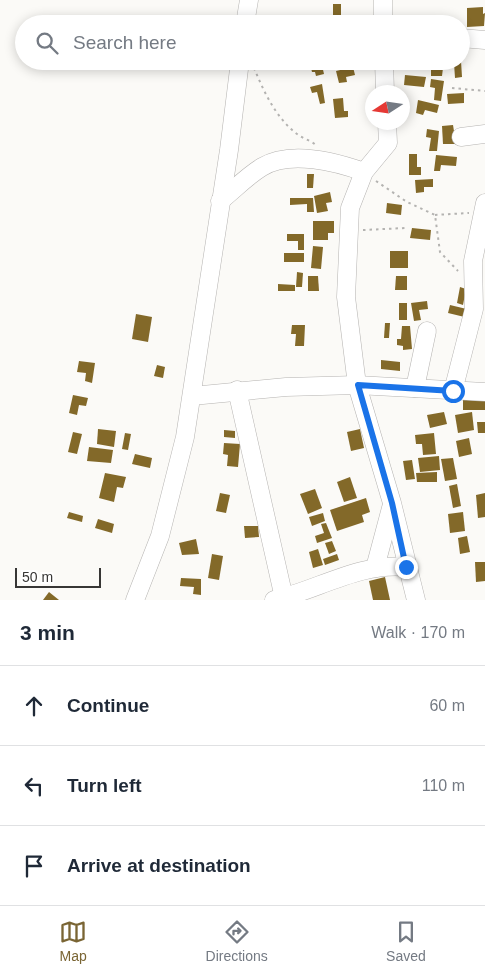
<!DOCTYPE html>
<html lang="en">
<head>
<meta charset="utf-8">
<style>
	:root { --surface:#fff; --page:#f2f2f3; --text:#1f2937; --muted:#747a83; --line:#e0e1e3; --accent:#7a6534 }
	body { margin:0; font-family:Arial,sans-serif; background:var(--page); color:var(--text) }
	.compass { position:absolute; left:365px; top:85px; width:45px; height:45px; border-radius:50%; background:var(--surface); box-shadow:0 2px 12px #0003; rotate:258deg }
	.scale { position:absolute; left:15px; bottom:12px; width:86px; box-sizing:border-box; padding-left:5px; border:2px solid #373635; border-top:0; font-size:14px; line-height:18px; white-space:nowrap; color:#373635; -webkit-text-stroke:4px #fff; paint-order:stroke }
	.stop { position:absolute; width:15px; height:15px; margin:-11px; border:4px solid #1a73e8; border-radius:50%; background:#fff }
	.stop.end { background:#1a73e8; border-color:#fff; box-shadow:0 1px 5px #0008 }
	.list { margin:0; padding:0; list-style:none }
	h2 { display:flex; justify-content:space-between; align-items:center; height:65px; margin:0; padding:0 20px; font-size:21px }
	h2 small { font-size:16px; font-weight:400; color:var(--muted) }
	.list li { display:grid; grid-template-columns:32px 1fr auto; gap:15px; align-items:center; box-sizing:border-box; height:80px; padding:0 20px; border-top:1px solid var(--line) }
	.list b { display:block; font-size:19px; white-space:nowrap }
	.list em { font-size:16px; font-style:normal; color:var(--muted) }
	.icon { flex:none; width:28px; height:28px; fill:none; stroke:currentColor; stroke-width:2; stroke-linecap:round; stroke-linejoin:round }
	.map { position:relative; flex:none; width:485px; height:600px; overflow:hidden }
	.search { position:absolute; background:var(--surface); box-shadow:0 2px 12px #0003; left:15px; right:15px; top:15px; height:55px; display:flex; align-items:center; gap:12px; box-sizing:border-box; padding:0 18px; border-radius:28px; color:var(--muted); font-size:19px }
	.sheet { height:305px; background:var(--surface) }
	nav { display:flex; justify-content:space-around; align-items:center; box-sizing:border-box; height:70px; border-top:1px solid var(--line); background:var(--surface); font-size:14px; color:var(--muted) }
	nav a { display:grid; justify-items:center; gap:2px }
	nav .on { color:var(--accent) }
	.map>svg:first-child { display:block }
	.building { fill:#836929 }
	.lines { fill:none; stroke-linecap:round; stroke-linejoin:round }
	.minor-casing { stroke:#b5b3b1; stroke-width:19 }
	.path { stroke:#b4b3b1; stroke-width:2; stroke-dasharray:2.5 4; stroke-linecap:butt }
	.minor { stroke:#fff; stroke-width:18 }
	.route { stroke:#1a73e8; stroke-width:6 }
</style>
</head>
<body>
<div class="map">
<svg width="485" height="600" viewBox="0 0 485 600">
	<rect width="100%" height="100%" fill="#fbfaf7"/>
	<!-- building -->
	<g class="building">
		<rect x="333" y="4" width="8" height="11"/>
		<path d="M483,7V14L485,13L484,26L467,27V8Z"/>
		<path d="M313,61H321L324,74L316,76L315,72H312L310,64H313Z"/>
		<path d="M449,61H461L462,77L455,78L454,63H449Z"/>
		<path d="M353,67L355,75L346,77L347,82L339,83L336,71Z"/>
		<path d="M431,67L443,68L442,76H431Z"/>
		<path d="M405,75L426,77L424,87L404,85Z"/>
		<path d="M431,79L444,81L441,101L434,100L435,88L430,87Z"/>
		<path d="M322,84L325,103L320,104L317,92L312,93L310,87Z"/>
		<path d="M464,93V103L448,104L447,94Z"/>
		<path d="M343,98L344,111H348V117L335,118L333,99Z"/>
		<path d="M418,100L439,105L437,113L425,110L423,115L416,113Z"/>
		<path d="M453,125L456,144H443L442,126Z"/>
		<path d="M427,129L439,131L437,151H429L431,138L426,137Z"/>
		<path d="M409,154H417V167H421V175H409Z"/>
		<path d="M436,155L457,157L456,166L441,165L440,171H434Z"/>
		<path d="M307,174H314L313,188H307Z"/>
		<path d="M433,179V187H424V192L416,193L415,180Z"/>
		<path d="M330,192L332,202L326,203L328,211L317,213L314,196Z"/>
		<path d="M290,198H313L314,212H307V204L290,205Z"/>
		<path d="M387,203L402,205L401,215L386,213Z"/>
		<path d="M313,221H334V233H328V240H313Z"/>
		<path d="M412,228L431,230L430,240L410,238Z"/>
		<path d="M287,234H304V250H298V241H287Z"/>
		<path d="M313,246L323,247L321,269L311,268Z"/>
		<rect x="390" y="251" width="18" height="17"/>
		<rect x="284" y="253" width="20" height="9"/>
		<path d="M297,272L303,273L302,287H296Z"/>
		<path d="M308,276H318L319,291H308Z"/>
		<path d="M396,276H407V290H395Z"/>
		<path d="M278,284L295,285V291H278Z"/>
		<path d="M460,287L466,289L463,305L457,303Z"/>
		<path d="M427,301L428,309L419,310L421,320L414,321L411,303Z"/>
		<rect x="399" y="303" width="8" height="17"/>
		<path d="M450,305L479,312L477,320L448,313Z"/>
		<path d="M136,314L152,317L148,342L132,339Z"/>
		<path d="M385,323H390L389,338H384Z"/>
		<path d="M292,325H305L304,346H295L296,334H291Z"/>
		<path d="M402,326H410L412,349L403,350V346L397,345V339H401Z"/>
		<path d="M381,360L400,362V371L381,369Z"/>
		<path d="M79,361L95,363L92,383L85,381L86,373L77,372Z"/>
		<path d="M157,365L165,367L163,378L154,376Z"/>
		<path d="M73,395L88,398L86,406L79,405L77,415L69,413Z"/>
		<rect x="463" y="399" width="22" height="11"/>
		<path d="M444,412L447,424L430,428L427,415Z"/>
		<path d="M472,412L474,430L458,433L455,415Z"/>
		<path d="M477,422H485V433H478Z"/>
		<path d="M98,429L116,431L114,447L97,444Z"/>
		<path d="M360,429L364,448L351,451L347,432Z"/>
		<path d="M224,430L235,431V438L224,437Z"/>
		<path d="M73,432L82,434L77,454L68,452Z"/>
		<path d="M125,433L131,434L128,450L122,449Z"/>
		<path d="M434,433L436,454L423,455L422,444H416L415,435Z"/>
		<path d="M469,438L472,454L459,457L456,441Z"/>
		<path d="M224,443L240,444L238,467L227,466L228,455L223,454Z"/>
		<path d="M89,447L113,450L111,463L87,461Z"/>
		<path d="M135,454L152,458L150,468L132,464Z"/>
		<path d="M439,456L440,470L420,472L418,458Z"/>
		<path d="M453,458L457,479L445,481L441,459Z"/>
		<path d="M412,460L415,479L406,480L403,461Z"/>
		<path d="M437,472V482H417L416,473Z"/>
		<path d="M105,473L126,477L123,488L117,487L114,502L99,498Z"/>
		<path d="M350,477L357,498L344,502L337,482Z"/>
		<path d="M457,484L461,506L453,508L449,486Z"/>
		<path d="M315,489L322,508L308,514L300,494Z"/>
		<path d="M220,493L230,495L226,513L216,511Z"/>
		<path d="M485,493V517L478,518L476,495Z"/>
		<path d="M366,498L370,512L362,515L364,522L337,531L330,510Z"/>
		<path d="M69,512L83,516L82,522L67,518Z"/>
		<path d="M463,512L465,531L450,533L448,514Z"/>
		<path d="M323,513L325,521L312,526L309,517Z"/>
		<path d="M98,519L114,524L112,533L95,528Z"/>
		<path d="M326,523L332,538L317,543L315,536L324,533L321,524Z"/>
		<path d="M244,526H258L259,537L245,538Z"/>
		<path d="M467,536L470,552L460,554L458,538Z"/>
		<path d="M196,539L199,554L182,555L179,543Z"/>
		<path d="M332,541L336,551L329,554L325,543Z"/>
		<path d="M318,549L323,565L313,568L309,552Z"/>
		<path d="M212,554L223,556L219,580L208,578Z"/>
		<path d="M337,554L339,560L325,565L323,559Z"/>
		<path d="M475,562H485V581L476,582Z"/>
		<path d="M385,577L390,600H373L369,581Z"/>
		<path d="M181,578L201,579V595L193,594L194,587L180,586Z"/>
		<path d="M49,592L59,600H43Z"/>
	</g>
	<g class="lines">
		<defs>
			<g id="minor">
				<path d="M245,24L249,0"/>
				<path d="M383,24V0"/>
				<path d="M461,38L485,40"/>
				<path d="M384,61L385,92"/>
				<path d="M387,122L388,143L364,172L350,208L346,297L357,385L392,503L416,600"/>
				<path d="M461,137L485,134"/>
				<path d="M220,201C234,190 247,176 262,167C290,150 336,162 364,172"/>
				<path d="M415,388L427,331"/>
				<path d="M237,390L284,598"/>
				<path d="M453,391L474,309L473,261L485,203"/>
				<path d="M192,396L286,387L357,385L485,392"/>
				<path d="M375,568L391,508"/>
				<path d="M135,600L160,536L185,437L229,150L240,61"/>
				<path d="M274,600C317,590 361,562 406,567"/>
			</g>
		</defs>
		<!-- minor casing -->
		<use href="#minor" class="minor-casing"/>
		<!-- path -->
		<g class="path">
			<path d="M254,68C264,92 276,118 297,134C303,139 311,140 317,146"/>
			<path d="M452,88L485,91"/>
			<path d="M376,181L407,202L435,215L440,252L458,271"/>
			<path d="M435,215L469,213"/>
			<path d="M363,230L405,228"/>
		</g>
		<!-- minor -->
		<use href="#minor" class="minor"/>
	</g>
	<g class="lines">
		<!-- route -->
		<path class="route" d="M406,567L392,503L358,385L453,391"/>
	</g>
</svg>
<svg class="compass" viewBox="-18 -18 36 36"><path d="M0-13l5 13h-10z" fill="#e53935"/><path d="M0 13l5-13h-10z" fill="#747a83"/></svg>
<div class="scale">50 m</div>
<div class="stop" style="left:453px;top:391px"></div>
<div class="stop end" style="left:406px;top:567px"></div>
<div class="search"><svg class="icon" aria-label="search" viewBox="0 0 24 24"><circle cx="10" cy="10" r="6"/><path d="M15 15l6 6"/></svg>Search here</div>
</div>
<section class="sheet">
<h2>3 min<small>Walk · 170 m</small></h2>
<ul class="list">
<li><svg class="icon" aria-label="ahead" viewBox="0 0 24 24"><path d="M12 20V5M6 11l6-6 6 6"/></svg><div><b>Continue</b></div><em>60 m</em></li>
<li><svg class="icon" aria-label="left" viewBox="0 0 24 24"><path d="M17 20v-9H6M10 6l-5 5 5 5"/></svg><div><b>Turn left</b></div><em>110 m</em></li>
<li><svg class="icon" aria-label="arrive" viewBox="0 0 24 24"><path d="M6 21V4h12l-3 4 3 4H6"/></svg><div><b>Arrive at destination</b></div></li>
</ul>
</section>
<nav>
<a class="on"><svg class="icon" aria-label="map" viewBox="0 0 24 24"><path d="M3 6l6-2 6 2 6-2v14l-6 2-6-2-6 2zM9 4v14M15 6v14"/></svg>Map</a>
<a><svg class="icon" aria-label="directions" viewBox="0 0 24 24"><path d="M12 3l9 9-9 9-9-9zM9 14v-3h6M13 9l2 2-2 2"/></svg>Directions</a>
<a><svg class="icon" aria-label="saved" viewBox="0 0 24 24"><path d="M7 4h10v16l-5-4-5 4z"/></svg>Saved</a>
</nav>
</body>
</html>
